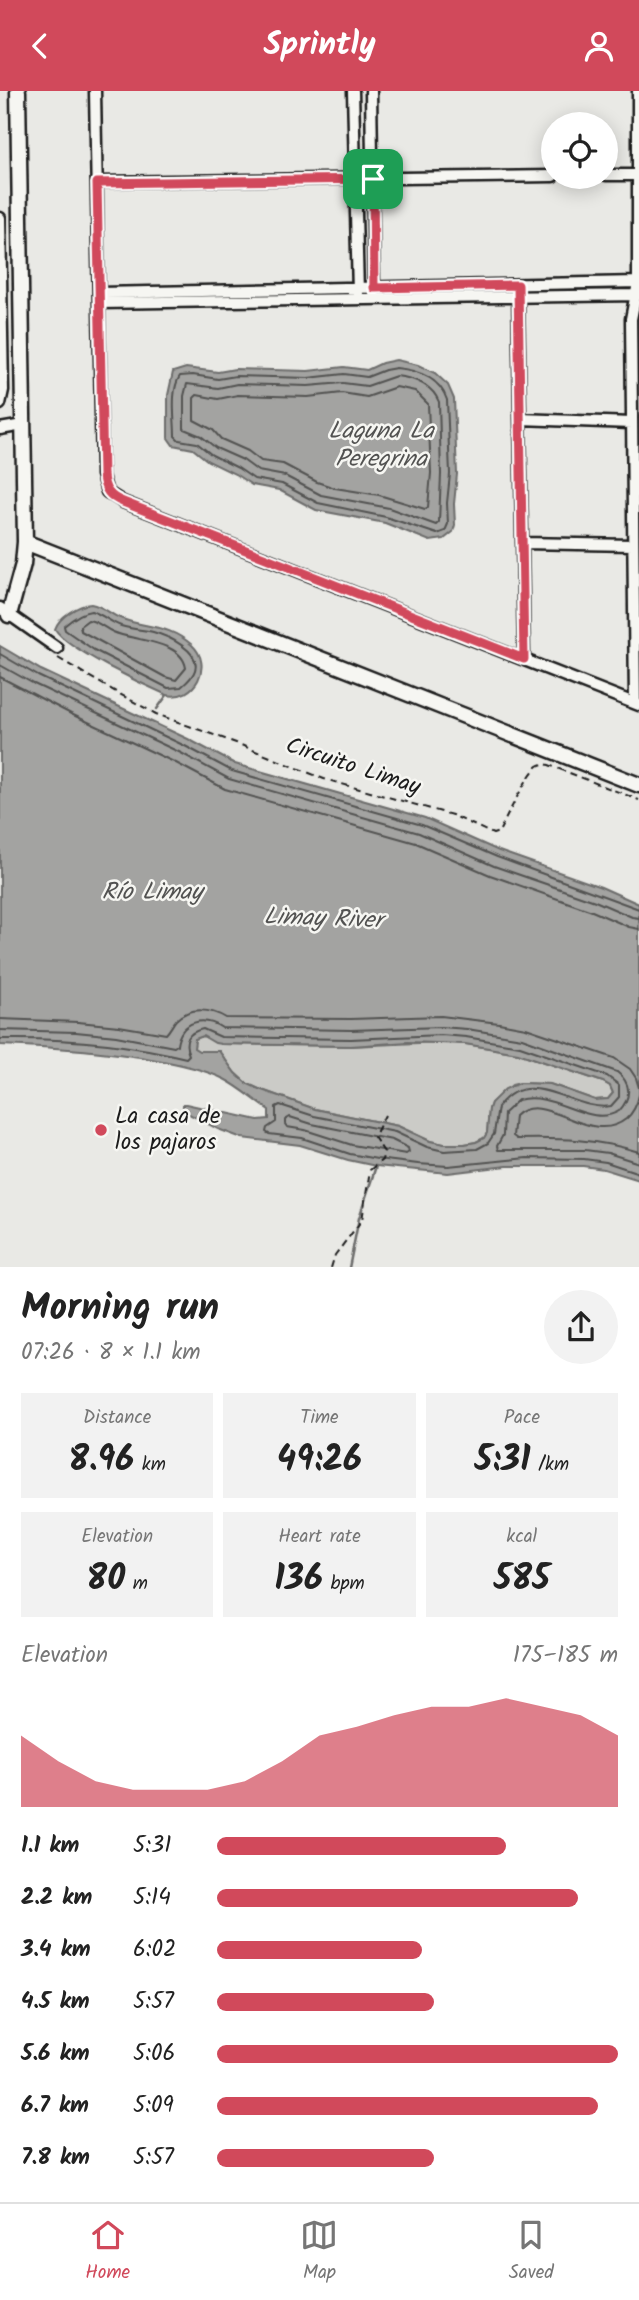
<!DOCTYPE html>
<html lang="en">
<head>
<meta charset="utf-8">
<style>
  :root { --surface:#fff; --page:#f2f2f2; --text:#222; --muted:#767676; --line:#e0e0e0; --accent:#d1495b }
  body { margin:0; font-family:Kalam,sans-serif; background:var(--page); color:var(--text); height:100vh; display:flex; flex-direction:column; font-size:26px; white-space:nowrap }
  * { box-sizing:border-box; margin:0 }
  p { font-size:23px; color:var(--muted) }
  .icon { flex:none; width:38px; height:38px; fill:none; stroke:currentColor; stroke-width:2; stroke-linecap:round; stroke-linejoin:round }
  .map { position:relative; height:1176px; overflow:hidden }
  .panel { display:flex; flex-direction:column; background:var(--surface); flex:1 }
  .panel>* { flex:none }
  .buttons { position:absolute; left:541px; top:21px; display:grid; gap:14px }
  .buttons a { display:grid; place-items:center; width:77px; height:77px; border-radius:50%; background:var(--surface); box-shadow:0 4px 18px #0003; font-size:35px }
  .pin { position:absolute; display:grid; place-items:center; width:60px; height:60px; color:#fff; margin:-30px; border-radius:14px; box-shadow:0 4px 10px #0006 }
  .round { display:grid; place-items:center; flex:none; width:74px; height:74px; border-radius:37px; background:var(--page) }
  .overview { display:flex; align-items:center; justify-content:space-between; height:119px; padding:0 21px }
  h1 { font-size:38px; font-weight:700; line-height:52px }
  .figures { display:grid; grid-template-columns:repeat(3,1fr); gap:10px; height:119px; padding:7px 21px }
  .figures div { display:grid; align-content:center; border-radius:0px; background:var(--page); text-align:center }
  .figures b { font-size:35px; font-weight:700 }
  .figures small { font-size:19px; font-weight:400 }
  .figures p { font-size:19px }
  .chart { height:196px; padding:14px 21px }
  .chart p { display:flex; justify-content:space-between }
  .chart svg { width:100%; height:126px; margin-top:7px; fill:var(--accent); opacity:.7 }
  ul { padding:0 21px; list-style:none; font-size:23px }
  li { display:grid; grid-template-columns:112px 84px 1fr; align-items:center; height:52px }
  li i { height:18px; border-radius:9px; background:var(--accent) }
  header { display:flex; justify-content:space-between; align-items:center; height:91px; padding:0 21px; background:var(--accent); color:#fff; font-size:32px; font-weight:700 }
  .tabs { display:flex; justify-content:space-around; align-items:center; height:98px; border-top:2px solid var(--line); background:var(--surface); font-size:19px; color:var(--muted) }
  .tabs a { display:grid; justify-items:center; gap:4px }
  .tabs .active { color:var(--accent) }
  .map>svg:first-child { display:block }
  .green { fill:#cbcbc7; stroke:#747472; stroke-width:2 }
  .water { fill:#a3a3a1; stroke:#6d6d6c; stroke-width:2; fill-rule:evenodd }
  .lines { fill:none; stroke-linecap:round; stroke-linejoin:round }
  .shore { stroke:#525251; stroke-width:2 }
  .stream { stroke:#6d6d6c; stroke-width:2.5 }
  .street-casing { stroke:#1c1c1c; stroke-width:15 }
  .secondary-casing { stroke:#1c1c1c; stroke-width:19 }
  .path { stroke:#1c1c1c; stroke-width:2; stroke-dasharray:7 5; stroke-linecap:butt }
  .street { stroke:#f6f6f2; stroke-width:10 }
  .secondary { stroke:#f6f6f2; stroke-width:14 }
  .route-casing { stroke:#fff; stroke-width:14 }
  .route { stroke:#d1495b; stroke-width:9 }
  .poi-dot { fill:#d1495b; stroke:#f6f6f2; stroke-width:2.5 }
  .labels { text-anchor:middle; dominant-baseline:central; stroke-width:5; stroke-linejoin:round; paint-order:stroke }
  .street-label { font-size:23px; fill:#1c1c1c; stroke:#f6f6f2 }
  .poi-label { font-size:23px; fill:#1c1c1c; stroke:#f6f6f2; text-anchor:start }
  .water-label { font-size:24px; font-style:italic; fill:#525251; stroke:#f6f6f2 }
</style>
</head>
<body>
<header><svg class="icon" aria-label="back" viewBox="0 0 24 24"><path d="M15 5l-7 7 7 7"/></svg>Sprintly<svg class="icon" aria-label="person" viewBox="0 0 24 24"><circle cx="12" cy="8" r="4"/><path d="M4 21q1-7 8-7t8 7"/></svg></header>
<div class="map">
<svg width="639" height="1177" viewBox="0 0 639 1177">
  <rect width="100%" height="100%" fill="#e9e9e5"/>
  <filter id="ink" filterUnits="userSpaceOnUse"><feTurbulence type="fractalNoise" baseFrequency=".0143" numOctaves="2"/><feDisplacementMap in="SourceGraphic" scale="14" xChannelSelector="R" yChannelSelector="G"/><feConvolveMatrix kernelMatrix="1 2 1 2 8 2 1 2 1" color-interpolation-filters="sRGB"/></filter>
  <g filter="url(#ink)">
    <!-- green -->
    <path class="green" d="M 203,945 L 221,953 L 351,955 L 441,951 L 466,953 L 518,962 L 603,991 L 610,995 L 613,1002 L 608,1008 L 595,1009 L 550,993 L 520,992 L 512,994 L 491,1012 L 489,1018 L 487,1042 L 484,1047 L 476,1051 L 464,1053 L 444,1053 L 430,1050 L 398,1035 L 315,1018 L 259,998 L 246,992 L 235,982 L 219,960 L 198,960 L 194,957 L 195,948 Z"/>
    <!-- water -->
    <path class="water" d="M 396,269 L 418,274 L 435,282 L 448,294 L 454,308 L 457,383 L 454,413 L 455,434 L 453,441 L 444,448 L 430,450 L 385,432 L 316,419 L 279,399 L 252,394 L 235,383 L 208,370 L 193,358 L 173,354 L 168,347 L 168,304 L 173,281 L 186,277 L 218,281 L 235,278 L 308,280 L 344,276 L 367,279 L 382,272 Z
      M 91,513 C 103,515 110,523 120,527 C 146,538 167,532 192,554 C 214,574 195,610 167,604 C 144,594 67,558 55,538 C 59,526 78,514 91,513 Z
      M 0,555 L 41,579 L 188,648 L 235,673 L 425,727 L 499,760 L 601,796 L 639,813 L 639,1089 L 604,1078 L 583,1075 L 507,1075 L 448,1082 L 376,1075 L 348,1069 L 300,1054 L 242,1047 L 218,1038 L 183,1020 L 183,1013 L 186,1013 L 258,1029 L 269,1028 L 269,1019 C 254,1009 240,996 224,988 C 201,977 176,972 151,968 C 101,959 51,956 0,954 ZM 203,945 L 215,952 L 221,953 L 351,955 L 408,951 L 465,953 L 518,962 L 603,991 L 610,995 L 613,1002 L 608,1008 L 595,1009 L 550,993 L 520,992 L 505,998 L 491,1012 L 489,1018 L 487,1042 L 484,1047 L 476,1051 L 465,1053 L 444,1053 L 430,1050 L 398,1035 L 315,1018 L 259,998 L 246,992 L 235,982 L 219,960 L 199,960 L 194,957 L 195,948 Z"/>
    <g class="lines">
      <!-- shore -->
      <path class="shore" d="M 396,277 C 417,279 440,287 447,309 L 450,383 L 447,412 L 448,433 L 445,440 L 437,443 L 386,426 L 318,412 L 282,393 L 254,388 L 238,377 L 212,364 L 197,352 L 179,349 L 175,345 C 175,327 170,300 180,285 L 193,284 L 218,288 L 236,285 L 308,287 L 344,283 L 367,286 L 385,279 Z
        M 396,285 C 413,287 432,293 439,311 L 441,383 L 439,431 L 436,434 L 389,417 L 321,404 L 285,385 L 258,380 L 243,369 L 216,357 L 201,345 L 184,338 L 184,305 L 187,293 L 218,297 L 237,293 L 308,295 L 343,292 L 367,295 Z
        M 396,296 L 415,300 L 428,313 L 431,382 L 428,416 L 425,418 L 379,404 L 335,397 L 317,391 L 283,373 L 261,370 L 248,360 L 221,348 L 213,339 L 194,329 L 194,307 L 197,304 L 218,308 L 238,304 L 308,306 L 342,302 L 367,306 Z
        M 91,520 C 102,523 110,531 121,535 C 131,538 143,539 153,541 C 168,545 201,560 195,579 C 193,586 186,592 181,596 L 168,597 L 94,559 L 65,539 L 64,535 C 71,529 82,521 91,520 Z
        M 88,529 C 98,530 104,537 113,541 C 133,550 182,549 186,577 L 176,589 L 165,586 L 81,540 L 80,535 Z
        M 0,563 L 38,585 L 185,655 L 232,680 L 422,734 L 497,766 L 639,818
        M 0,574 L 34,593 L 181,662 L 229,688 L 419,742 L 494,775 L 595,810 L 632,826 L 639,827
        M 0,586 L 71,623 L 176,672 L 225,698 L 416,752 L 490,784 L 592,820 L 629,836 L 639,838
        M 0,928 L 78,931 L 119,935 L 166,943 C 170,939 172,934 176,929 C 191,915 211,918 226,927 L 351,928 L 441,925 L 499,932 L 526,937 L 614,967 L 630,978 L 636,987 L 639,997
        M 0,939 L 76,941 L 116,945 L 174,956 L 177,954 C 181,929 204,925 222,937 L 351,939 L 441,936 L 467,938 L 522,947 L 617,981 C 631,992 632,1006 619,1020 C 589,1038 555,999 518,1009 L 504,1022 L 503,1044 L 497,1055 L 498,1059 L 585,1059 L 608,1062 L 639,1072
        M 0,948 C 62,947 126,952 186,967 L 189,964 C 183,950 188,941 203,938 L 221,946 L 351,948 L 441,944 L 466,946 L 520,955 L 607,985 L 619,994 L 619,1006 L 611,1015 C 574,1022 529,972 498,1016 L 494,1043 L 488,1052 L 477,1058 L 444,1060 L 427,1056 L 395,1041 L 314,1025 L 280,1014 L 276,1016 L 276,1031 L 267,1037 L 266,1041 L 269,1043 L 302,1047 L 350,1063 L 377,1068 L 418,1073 L 448,1075 L 527,1067 L 584,1068 L 606,1071 L 639,1082
        M 639,1004 C 637,1014 633,1022 626,1028 C 590,1057 544,997 515,1025 L 513,1045 L 517,1048 C 560,1047 598,1048 639,1061
        M 290,1026 L 312,1033 L 392,1049 L 408,1057 L 409,1061 L 406,1063 L 352,1054 L 305,1039 L 287,1036 L 285,1033 L 285,1029 Z"/>
      <!-- stream -->
      <path class="stream" d="M 157,618 L 167,604
        M 349,1177 L 359,1127 L 376,1075"/>
      <!-- street casing -->
      <g class="street-casing">
        <path id="street" d="M 95,0 L 102,384 L 107,401 L 123,411 L 639,614
          M 353,0 L 358,202
          M 371,0 L 374,201
          M 606,84 L 638,84
          M 97,91 L 553,85
          M 0,127 L 3,299 L 0,313
          M 518,201 L 524,568
          M 99,202 L 639,191
          M 99,212 L 639,204
          M 520,328 L 632,332
          M 0,338 L 23,334
          M 522,452 L 633,454
          M 0,517 L 57,557
          M 635,612 L 631,228 L 638,192 L 638,0"/>
      </g>
      <!-- secondary casing -->
      <g class="secondary-casing">
        <path id="secondary" d="M 25,451 L 639,694
          M 9,524 L 23,473 L 25,451 L 18,0"/>
      </g>
      <!-- path -->
      <path class="path" d="M 58,567 L 107,596 L 156,623 L 236,652 L 324,688 L 452,724 L 493,743 L 499,741 C 506,727 527,684 538,675 C 543,672 545,673 549,674 L 639,709
        M 331,1177 L 335,1164 L 362,1129 L 370,1079 L 382,1069 L 384,1061 L 374,1046 L 385,1024"/>
      <!-- street -->
      <use href="#street" class="street"/>
      <!-- secondary -->
      <use href="#secondary" class="secondary"/>
    </g>
  </g>
  <g class="lines" filter="url(#ink)">
    <!-- route casing -->
    <g class="route-casing">
      <path id="route" d="M 373,88 L 374,197 L 518,194 L 524,568 L 123,411 C 110,406 104,399 103,384 L 97,92 Z"/>
    </g>
    <!-- route -->
    <use href="#route" class="route"/>
  </g>
  <!-- markers -->
  <circle class="poi-dot" cx="101" cy="1039" r="7"/>
  <g class="labels">
    <!-- street labels -->
    <g class="street-label">
      <text transform="translate(353 676) rotate(18)">Circuito Limay</text>
    </g>
    <!-- poi labels -->
    <g class="poi-label">
      <text x="115" y="1026">La casa de<tspan x="115" dy="26">los pajaros</tspan></text>
    </g>
    <!-- water labels -->
    <g class="water-label">
      <text x="381" y="340">Laguna La<tspan x="381" dy="28">Peregrina</tspan></text>
      <text x="152" y="801">Río Limay</text>
      <text transform="translate(323 828) rotate(2)">Limay River</text>
    </g>
  </g>
</svg>
<div class="buttons">
<a><svg class="icon" aria-label="locate" viewBox="0 0 24 24"><circle cx="12" cy="12" r="6"/><path d="M12 2v4M12 18v4M2 12h4M18 12h4"/></svg></a>
</div>
<div class="pin" style="left:373px;top:88px;background:#1e9e55"><svg class="icon" aria-label="arrive" viewBox="0 0 24 24"><path d="M6 21V4h12l-3 4 3 4H6"/></svg></div>
</div>
<section class="panel">
<div class="overview"><div><h1>Morning run</h1><p>07:26 · 8 × 1.1 km</p></div><a class="round"><svg class="icon" aria-label="share" viewBox="0 0 24 24"><path d="M12 15V3M7 8l5-5 5 5M5 13v7h14v-7"/></svg></a></div>
<div class="figures">
<div><p>Distance</p><b>8.96<small> km</small></b></div>
<div><p>Time</p><b>49:26</b></div>
<div><p>Pace</p><b>5:31<small> /km</small></b></div>
</div>
<div class="figures">
<div><p>Elevation</p><b>80<small> m</small></b></div>
<div><p>Heart rate</p><b>136<small> bpm</small></b></div>
<div><p>kcal</p><b>585</b></div>
</div>
<div class="chart"><p><span>Elevation</span>175–185 m</p>
<svg viewBox="0 0 160 44" preserveAspectRatio="none"><path d="M0 44V19L10 28L20 35L30 38L40 38L50 38L60 35L70 28L80 19L90 16L100 12L110 9L120 9L130 6L140 9L150 12L160 19V44z"/></svg>
</div>
<ul>
<li><b>1.1 km</b>5:31<i style="width:72%"></i></li>
<li><b>2.2 km</b>5:14<i style="width:90%"></i></li>
<li><b>3.4 km</b>6:02<i style="width:51%"></i></li>
<li><b>4.5 km</b>5:57<i style="width:54%"></i></li>
<li><b>5.6 km</b>5:06<i style="width:100%"></i></li>
<li><b>6.7 km</b>5:09<i style="width:95%"></i></li>
<li><b>7.8 km</b>5:57<i style="width:54%"></i></li>
</ul>
</section>
<nav class="tabs">
<a class="active"><svg class="icon" aria-label="home" viewBox="0 0 24 24"><path d="M3 11l9-7 9 7M6 9v11h12V9"/></svg>Home</a>
<a><svg class="icon" aria-label="map" viewBox="0 0 24 24"><path d="M3 6l6-2 6 2 6-2v14l-6 2-6-2-6 2zM9 4v14M15 6v14"/></svg>Map</a>
<a><svg class="icon" aria-label="saved" viewBox="0 0 24 24"><path d="M7 4h10v16l-5-4-5 4z"/></svg>Saved</a>
</nav>
</body>
</html>
